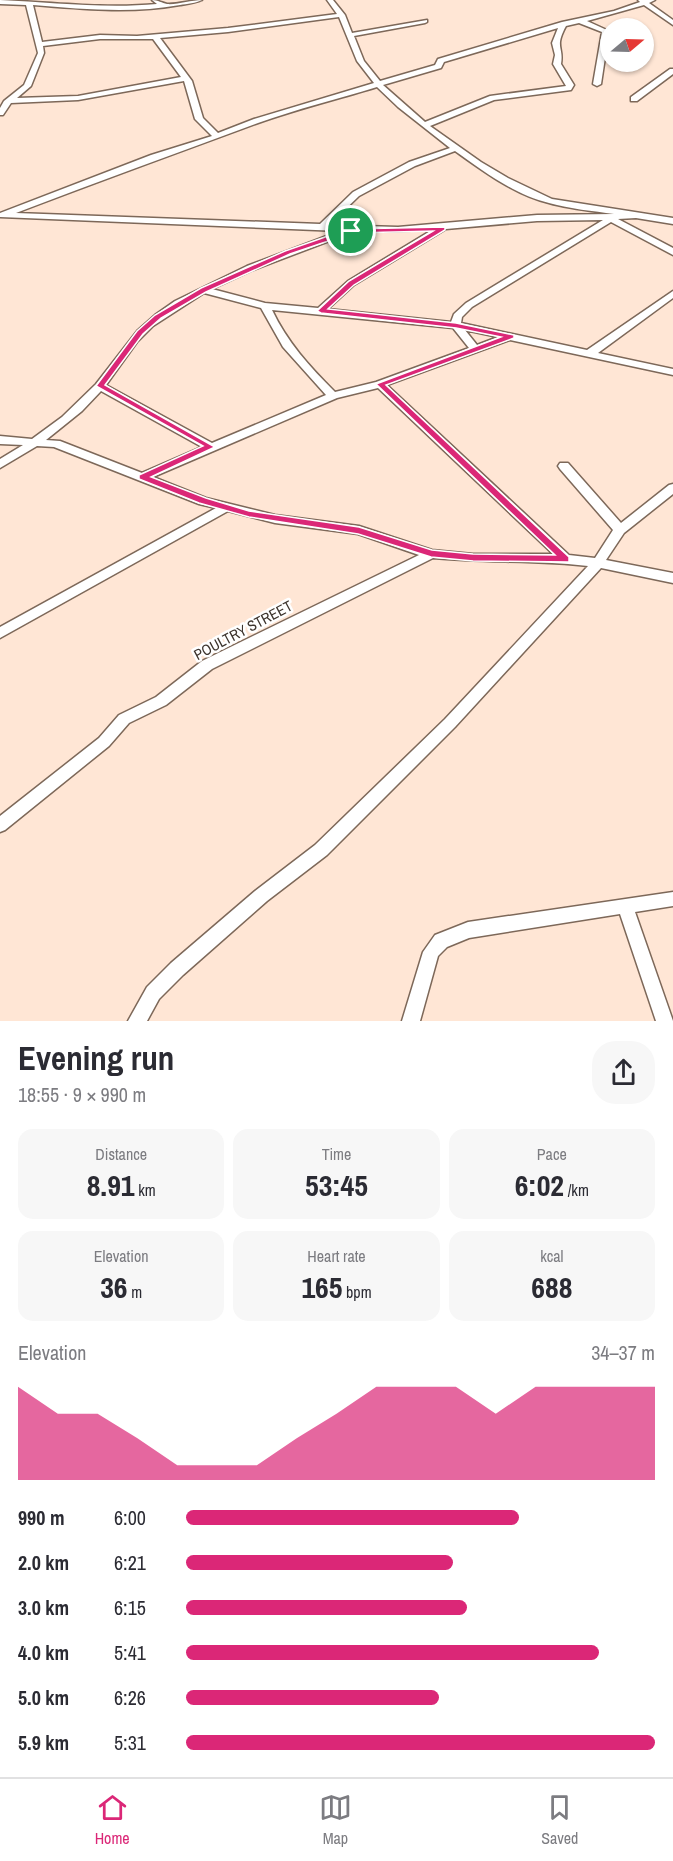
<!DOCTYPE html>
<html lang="en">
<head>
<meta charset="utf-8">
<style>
  :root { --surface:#fff; --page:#f7f7f7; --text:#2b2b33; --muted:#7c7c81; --line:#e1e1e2; --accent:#db2777 }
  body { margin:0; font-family:"Archivo Narrow",sans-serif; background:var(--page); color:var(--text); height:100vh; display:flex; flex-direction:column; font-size:22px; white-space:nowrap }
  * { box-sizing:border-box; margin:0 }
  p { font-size:20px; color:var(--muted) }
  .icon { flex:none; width:33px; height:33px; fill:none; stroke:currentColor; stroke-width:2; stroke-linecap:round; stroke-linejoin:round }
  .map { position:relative; height:1021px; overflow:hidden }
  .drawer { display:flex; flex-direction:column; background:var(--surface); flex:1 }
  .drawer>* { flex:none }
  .needle { width:39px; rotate:71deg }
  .controls { position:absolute; left:600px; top:18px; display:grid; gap:12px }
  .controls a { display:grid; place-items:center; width:54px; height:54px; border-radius:50%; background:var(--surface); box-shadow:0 2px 4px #0004; font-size:30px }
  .pin { position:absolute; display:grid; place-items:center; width:51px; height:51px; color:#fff; margin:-26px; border:3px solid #fff; border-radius:50%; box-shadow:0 2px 6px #0007 }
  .round { display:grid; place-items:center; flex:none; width:63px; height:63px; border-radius:24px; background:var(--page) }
  .headline { display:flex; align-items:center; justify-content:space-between; height:102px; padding:0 18px }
  h1 { font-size:33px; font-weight:800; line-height:45px }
  .stats { display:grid; grid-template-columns:repeat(3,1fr); gap:9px; height:102px; padding:6px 18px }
  .stats div { display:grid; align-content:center; border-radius:15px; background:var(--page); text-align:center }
  .stats b { font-size:30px; font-weight:800 }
  .stats small { font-size:16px; font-weight:400 }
  .stats p { font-size:16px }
  .chart { height:168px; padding:12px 18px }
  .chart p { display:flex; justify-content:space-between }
  .chart svg { width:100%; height:108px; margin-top:6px; fill:var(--accent); opacity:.7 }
  ul { padding:0 18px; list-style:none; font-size:20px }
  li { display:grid; grid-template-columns:96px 72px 1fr; align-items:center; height:45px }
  li i { height:15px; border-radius:8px; background:var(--accent) }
  .dock { display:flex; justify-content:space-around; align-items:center; height:84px; border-top:2px solid var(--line); background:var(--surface); font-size:16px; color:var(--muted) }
  .dock a { display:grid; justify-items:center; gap:3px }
  .dock .active { color:var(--accent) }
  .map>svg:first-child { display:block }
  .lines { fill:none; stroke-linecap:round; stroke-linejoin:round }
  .minor-casing { stroke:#7d6859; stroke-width:3 }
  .minor { fill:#fff; fill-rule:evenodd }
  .route { fill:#db2777; stroke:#fff; stroke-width:1.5; fill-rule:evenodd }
  .labels { text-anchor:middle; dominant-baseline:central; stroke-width:5; stroke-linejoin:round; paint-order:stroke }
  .street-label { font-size:15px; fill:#3d342d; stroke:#fff }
</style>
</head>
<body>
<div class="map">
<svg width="673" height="1021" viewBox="0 0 673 1021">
  <rect width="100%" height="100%" fill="#ffe6d5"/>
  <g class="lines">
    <!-- minor casing -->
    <g class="minor-casing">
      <path id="minor" d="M 0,0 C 49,2 104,9 157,4 L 152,0 C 158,0 162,3 167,4 C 177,5 191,0 202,0 C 196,3 187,4 180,5 C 131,14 82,9 33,5 L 42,42 L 100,35 L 137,36 L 228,28 L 337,14 L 327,0 L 333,0 L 345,15 L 352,33 L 427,20 L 427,22 L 425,23 L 354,36 L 364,61 L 380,81 L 435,65 L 438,59 L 562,22 L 614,11 L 640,2 L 638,0 L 655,0 L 649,3 L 673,20 L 673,25 L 644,5 L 587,21 L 609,31 L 601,84 L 597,86 L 593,84 L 602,32 L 579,23 L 566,26 C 554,48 564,46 561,64 L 574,85 L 571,90 L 494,100 L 430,126 L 481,162 L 508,178 L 552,199 L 673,218 L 673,224 L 636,218 L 618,219 L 673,248 L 673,255 L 611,222 L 472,307 L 462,317 L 461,323 L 587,350 L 673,291 L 673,298 L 598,353 L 673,369 L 673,375 L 510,340 L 387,385 L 569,555 L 595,558 L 613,530 L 560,469 L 558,466 L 560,463 L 568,463 L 621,523 L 669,485 L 673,484 L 673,494 L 624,533 L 606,560 L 673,573 L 673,583 L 601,568 L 455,727 L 327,855 L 267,901 L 183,975 L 159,999 L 147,1021 L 128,1021 L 147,987 L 171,963 L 255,891 L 315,845 L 445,719 L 588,566 C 536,560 484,563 433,558 L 212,669 L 166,705 L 129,723 L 109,746 L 5,830 L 0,832 L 0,816 L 99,738 L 119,715 L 156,697 L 202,661 L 419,555 L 358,534 L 275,523 L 228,511 L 0,638 L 0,627 L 216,508 L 199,504 L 54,447 L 37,446 L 0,468 L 0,459 L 23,445 L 0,444 L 0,436 L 32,439 L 62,417 L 96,384 L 138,330 L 155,315 L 175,301 L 247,266 L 340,231 L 0,217 L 0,213 L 151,155 L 212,136 L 195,119 L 184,81 L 78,100 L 11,103 L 3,115 L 0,115 L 0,108 L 4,101 L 24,85 L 38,53 L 26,5 L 0,4 ZM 339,17 L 357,61 L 374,83 L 254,119 L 218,133 L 203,118 L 192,81 L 160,38 L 228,32 ZM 558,28 L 552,43 L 555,55 L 553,64 L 566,86 L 490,96 L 425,122 L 383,85 L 441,68 L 444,62 ZM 100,39 L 153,39 L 181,77 L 78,96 L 17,98 L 31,86 L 44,53 L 43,46 ZM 377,87 L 398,107 L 450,148 L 409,162 L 353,192 L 320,224 L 16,213 C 97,182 177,153 258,123 C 297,109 338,99 377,87 ZM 455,151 C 483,171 515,195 549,203 C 570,209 593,211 614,214 L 537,215 L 398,227 L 329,225 L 359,196 L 415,166 ZM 603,220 L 466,303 L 454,314 L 451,322 L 328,309 L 354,285 L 446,229 L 537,221 ZM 432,230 L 348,281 L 318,308 L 265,303 L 212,289 L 253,270 L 353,232 ZM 204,293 L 261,308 L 283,347 L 326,395 L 212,443 L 106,385 L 137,342 L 153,326 ZM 272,310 L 453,328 L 469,348 L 376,382 L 335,392 C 310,367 287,342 272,310 ZM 465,330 L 498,337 L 477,345 ZM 378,388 L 553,554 L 473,554 L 432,550 L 359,526 L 275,515 L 206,498 L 153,477 L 337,398 ZM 101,391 L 202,447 L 142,473 L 60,441 L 46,440 L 82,411 Z
        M 670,69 L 673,69 L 673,74 L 637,101 L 631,101 L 631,97 Z
        M 673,892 L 673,906 L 635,912 L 673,1021 L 656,1021 L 620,914 L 469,938 L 447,947 L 438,956 L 420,1021 L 402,1021 L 423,952 L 435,935 L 468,922 Z"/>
    </g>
    <!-- minor -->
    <use href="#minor" class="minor"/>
  </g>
  <!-- route -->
  <path class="route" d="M 445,227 L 445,230 L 354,285 L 328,309 L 456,323 L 514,335 L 514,338 L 386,385 L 569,557 L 569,562 L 473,561 L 431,557 L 358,534 L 249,517 L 199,503 L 139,479 L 139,475 L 203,446 L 96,386 L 137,331 L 155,315 L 201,288 L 285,251 L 348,229 ZM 433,231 L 349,281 L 317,311 L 321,313 L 456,328 L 501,337 L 376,384 L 555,555 L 473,554 L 432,550 L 359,527 L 249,511 L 206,498 L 151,477 L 215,447 L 105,385 L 143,334 L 161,318 L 206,292 L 290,254 L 352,233 Z"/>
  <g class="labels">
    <!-- street labels -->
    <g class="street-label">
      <text transform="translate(243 630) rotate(-28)">POULTRY STREET</text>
    </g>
  </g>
</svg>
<div class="controls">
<a><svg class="needle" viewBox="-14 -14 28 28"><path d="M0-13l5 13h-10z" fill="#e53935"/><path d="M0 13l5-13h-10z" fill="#7c7c81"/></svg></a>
</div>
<div class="pin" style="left:351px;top:231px;background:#1e9e55"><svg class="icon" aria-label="arrive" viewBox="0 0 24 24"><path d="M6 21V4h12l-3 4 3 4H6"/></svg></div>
</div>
<section class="drawer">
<div class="headline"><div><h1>Evening run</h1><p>18:55 · 9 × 990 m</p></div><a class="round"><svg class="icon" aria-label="share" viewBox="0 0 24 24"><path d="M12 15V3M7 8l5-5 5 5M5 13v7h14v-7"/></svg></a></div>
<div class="stats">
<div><p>Distance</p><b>8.91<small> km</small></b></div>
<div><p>Time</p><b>53:45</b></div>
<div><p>Pace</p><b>6:02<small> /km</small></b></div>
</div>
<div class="stats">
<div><p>Elevation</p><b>36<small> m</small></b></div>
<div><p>Heart rate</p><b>165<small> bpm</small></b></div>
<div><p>kcal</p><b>688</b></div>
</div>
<div class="chart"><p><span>Elevation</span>34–37 m</p>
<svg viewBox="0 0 160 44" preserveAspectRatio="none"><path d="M0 44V6L10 17L20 17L30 27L40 38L50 38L60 38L70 27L80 17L90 6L100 6L110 6L120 17L130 6L140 6L150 6L160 6V44z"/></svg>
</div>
<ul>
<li><b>990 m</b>6:00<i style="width:71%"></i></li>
<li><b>2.0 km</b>6:21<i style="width:57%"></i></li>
<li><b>3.0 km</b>6:15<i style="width:60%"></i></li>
<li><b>4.0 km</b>5:41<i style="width:88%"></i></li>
<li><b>5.0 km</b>6:26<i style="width:54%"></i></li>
<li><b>5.9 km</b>5:31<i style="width:100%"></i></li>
</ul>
</section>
<nav class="dock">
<a class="active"><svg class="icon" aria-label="home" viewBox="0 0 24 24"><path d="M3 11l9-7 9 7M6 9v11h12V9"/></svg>Home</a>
<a><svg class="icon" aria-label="map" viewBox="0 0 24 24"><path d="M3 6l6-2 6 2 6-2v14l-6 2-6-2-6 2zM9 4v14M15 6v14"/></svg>Map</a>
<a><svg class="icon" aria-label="saved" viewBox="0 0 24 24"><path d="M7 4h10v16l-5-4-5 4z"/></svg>Saved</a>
</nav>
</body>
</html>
